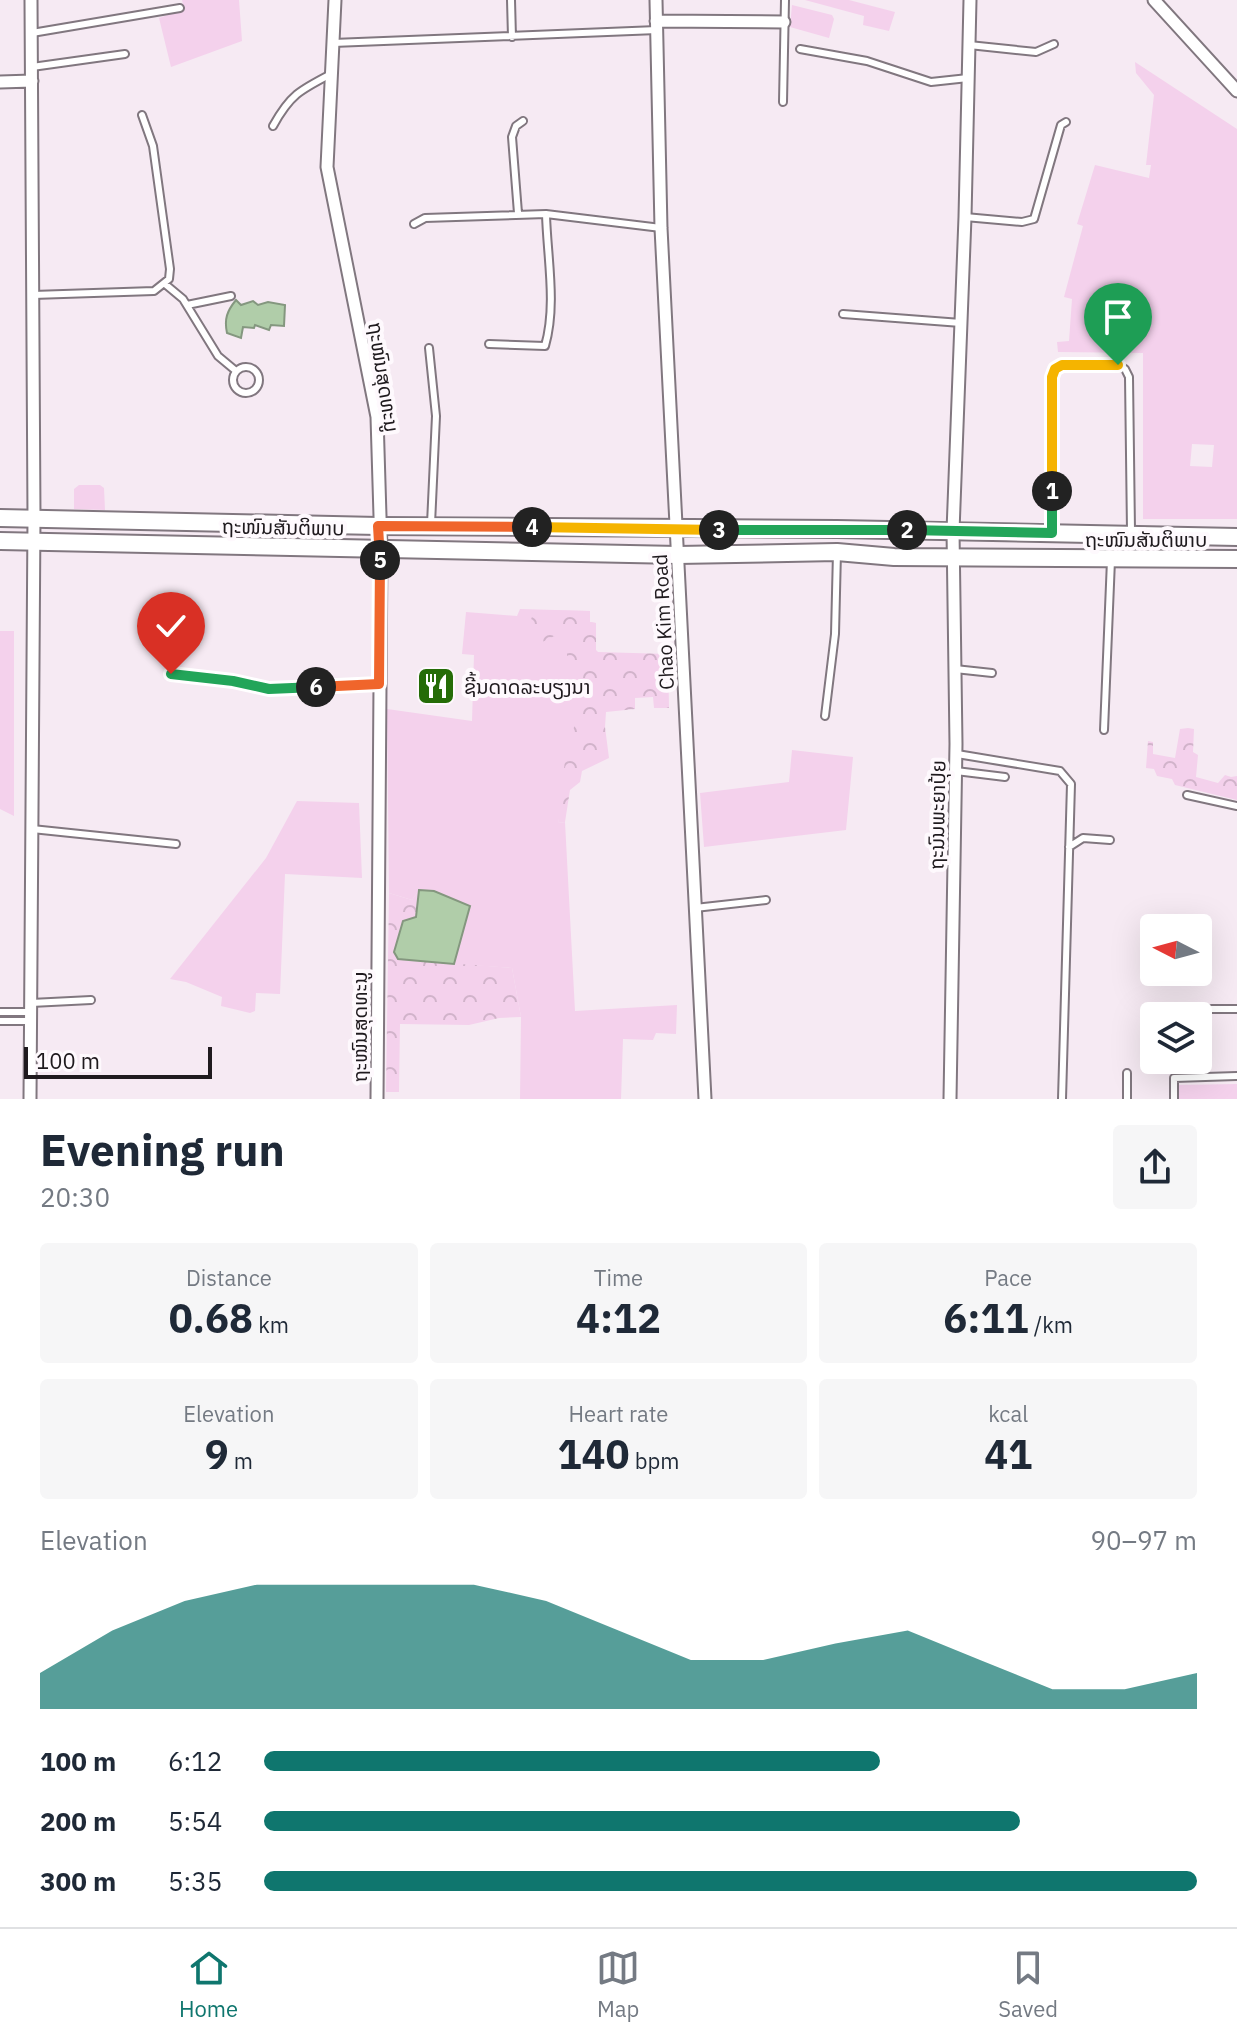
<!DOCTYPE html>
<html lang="en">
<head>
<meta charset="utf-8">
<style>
  :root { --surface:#fff; --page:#f6f6f7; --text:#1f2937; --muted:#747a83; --line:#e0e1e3; --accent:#0f766e }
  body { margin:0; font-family:"IBM Plex Sans","Noto Sans Lao",sans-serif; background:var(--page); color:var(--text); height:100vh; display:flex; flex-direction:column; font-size:30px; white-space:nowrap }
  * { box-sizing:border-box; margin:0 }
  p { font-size:26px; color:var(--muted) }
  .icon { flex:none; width:44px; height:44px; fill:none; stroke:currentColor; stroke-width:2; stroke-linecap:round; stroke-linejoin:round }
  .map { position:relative; height:1099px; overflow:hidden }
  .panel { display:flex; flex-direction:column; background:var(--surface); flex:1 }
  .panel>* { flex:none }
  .needle { width:52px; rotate:276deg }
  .buttons { position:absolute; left:1140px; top:914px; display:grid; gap:16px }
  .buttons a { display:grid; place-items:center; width:72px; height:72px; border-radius:8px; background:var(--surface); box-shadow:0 8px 32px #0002; font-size:40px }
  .scale { position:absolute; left:24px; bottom:20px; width:188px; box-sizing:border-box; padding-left:8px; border:4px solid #1f1a1e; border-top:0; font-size:22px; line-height:28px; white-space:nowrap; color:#1f1a1e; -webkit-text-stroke:6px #fef9fd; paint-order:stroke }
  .pin { position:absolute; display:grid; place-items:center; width:68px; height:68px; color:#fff; margin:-82px -34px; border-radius:50% 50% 50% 0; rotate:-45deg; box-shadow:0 0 8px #0007 }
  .pin .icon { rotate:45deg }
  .km { position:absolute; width:40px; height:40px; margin:-20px; border-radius:50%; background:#222; color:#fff; font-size:22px; line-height:40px; text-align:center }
  .round { display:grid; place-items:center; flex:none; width:84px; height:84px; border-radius:8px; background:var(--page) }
  .head { display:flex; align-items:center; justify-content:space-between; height:136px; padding:0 40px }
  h1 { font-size:44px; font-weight:700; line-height:60px }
  .stats { display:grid; grid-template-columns:repeat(3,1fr); gap:12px; height:136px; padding:8px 40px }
  .stats div { display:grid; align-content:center; border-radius:8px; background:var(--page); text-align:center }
  .stats b { font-size:40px; font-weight:700 }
  .stats small { font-size:22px; font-weight:400 }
  .stats p { font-size:22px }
  .chart { height:224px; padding:16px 40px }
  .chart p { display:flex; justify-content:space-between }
  .chart svg { width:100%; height:144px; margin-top:8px; fill:var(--accent); opacity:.7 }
  ul { padding:0 40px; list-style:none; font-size:26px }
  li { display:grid; grid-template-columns:128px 96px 1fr; align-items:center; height:60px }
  li i { height:20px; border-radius:10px; background:var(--accent) }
  .tabs { display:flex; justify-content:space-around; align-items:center; height:112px; border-top:2px solid var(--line); background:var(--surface); font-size:22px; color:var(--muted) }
  .tabs a { display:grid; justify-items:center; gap:4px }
  .tabs .on { color:var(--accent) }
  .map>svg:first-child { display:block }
  .green { fill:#f4d1ec; fill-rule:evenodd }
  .forest { fill:url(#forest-crowns) }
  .water { fill:#b0cda9; stroke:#84977f; stroke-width:2 }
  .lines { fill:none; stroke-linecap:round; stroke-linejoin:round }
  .lane-casing { stroke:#81777f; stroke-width:10 }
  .street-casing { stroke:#81777f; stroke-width:15 }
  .secondary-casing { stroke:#81777f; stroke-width:20 }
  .lane { stroke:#fff; stroke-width:6 }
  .street { stroke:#fff; stroke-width:11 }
  .secondary { stroke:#fff; stroke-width:16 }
  .split-1-casing { stroke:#fff; stroke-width:16 }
  .split-2-casing { stroke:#fff; stroke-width:16 }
  .split-3-casing { stroke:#fff; stroke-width:16 }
  .split-4-casing { stroke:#fff; stroke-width:16 }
  .split-5-casing { stroke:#fff; stroke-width:16 }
  .split-6-casing { stroke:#fff; stroke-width:16 }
  .split-7-casing { stroke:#fff; stroke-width:16 }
  .split-1 { stroke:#f5b400; stroke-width:10 }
  .split-2 { stroke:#22a559; stroke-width:10 }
  .split-3 { stroke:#22a559; stroke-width:10 }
  .split-4 { stroke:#f5b400; stroke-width:10 }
  .split-5 { stroke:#f0652b; stroke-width:10 }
  .split-6 { stroke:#f0652b; stroke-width:10 }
  .split-7 { stroke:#22a559; stroke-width:10 }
  .labels { text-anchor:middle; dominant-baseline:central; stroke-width:8; stroke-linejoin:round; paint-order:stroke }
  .street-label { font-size:20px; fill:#1f1a1e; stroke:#fef9fd }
  .poi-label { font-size:20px; fill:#1f1a1e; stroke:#fef9fd; text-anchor:start }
</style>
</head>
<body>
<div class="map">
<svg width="1237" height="1099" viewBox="0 0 1237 1099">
  <defs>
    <pattern id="forest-crowns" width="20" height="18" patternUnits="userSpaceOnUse" patternTransform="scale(2)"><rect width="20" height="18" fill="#f4d1ec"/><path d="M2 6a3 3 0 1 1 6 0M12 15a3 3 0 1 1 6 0" fill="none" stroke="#d1b3ca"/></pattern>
  </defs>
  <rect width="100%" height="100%" fill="#f6eaf3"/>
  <!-- green -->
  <path class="green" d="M 182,0 L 239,0 L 242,41 L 171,67 L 159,18 L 184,9 Z
    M 805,0 L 849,0 L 895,12 L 889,31 L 863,25 L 864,16 Z
    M 792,5 L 832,15 L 834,19 L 829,38 L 790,27 Z
    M 1135,62 L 1237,129 L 1237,519 L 1143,519 L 1143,353 L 1058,352 L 1057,342 L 1069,341 L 1072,299 L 1064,297 L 1083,226 L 1077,224 L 1095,165 L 1149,178 L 1151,165 L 1146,165 L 1154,95 L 1136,73 ZM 1192,444 L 1214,445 L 1212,467 L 1190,466 Z
    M 79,485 L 100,485 L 104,488 L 105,510 L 74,509 L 74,489 Z
    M 520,609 L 590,611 L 590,622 L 596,623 L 596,651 L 558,823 L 565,822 L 575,1011 L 677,1005 L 676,1034 L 656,1033 L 653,1040 L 623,1039 L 621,1099 L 520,1099 L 521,1017 L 512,968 L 454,964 L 469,907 L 419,890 L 412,900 L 389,893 L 387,709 L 472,721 L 474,655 L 462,654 L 466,612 L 517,616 Z
    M 0,631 L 14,631 L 14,816 L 0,809 Z
    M 792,750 L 853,757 L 846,830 L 704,847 L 700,793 L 789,782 Z
    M 297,801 L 359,803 L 362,878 L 285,874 L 280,994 L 256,993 L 255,1011 L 250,1013 L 221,1006 L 222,997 L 186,982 L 170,979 L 266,858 Z
    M 1237,1084 L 1237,1099 L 1177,1099 L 1176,1085 Z"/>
  <!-- forest -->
  <path class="forest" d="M 534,610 L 590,611 L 590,622 L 596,623 L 596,650 L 598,652 L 668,654 L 669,708 L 654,708 L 653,697 L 635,698 L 635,709 L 606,712 L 605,727 L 609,758 L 582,771 L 580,782 L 570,790 L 565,822 L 558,823 L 567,742 L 572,741 L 581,677 L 567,658 L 567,642 L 554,636 C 543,643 536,645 525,639 Z
    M 1188,728 L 1194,729 L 1193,752 L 1198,755 L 1196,777 L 1218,783 L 1225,775 L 1231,777 L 1237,776 L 1237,800 L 1175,785 L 1172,779 L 1157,776 L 1154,769 L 1146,768 L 1148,741 L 1153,742 L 1153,754 L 1175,758 L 1180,729 Z
    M 419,890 L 416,917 L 398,959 L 512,968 L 521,1017 L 499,1018 L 469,1025 L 400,1024 L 399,1092 L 386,1092 L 389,893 L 412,900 Z"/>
  <!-- water -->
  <path class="water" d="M 236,300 L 241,305 L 253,301 L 258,305 L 268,302 L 285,305 L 284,326 L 271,325 L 269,330 L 255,325 L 254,328 L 243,327 L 241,338 L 227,333 C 224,319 227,311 236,300 Z
    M 419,890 L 434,891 L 470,906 L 454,964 L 398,959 L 394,952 L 403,921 L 416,917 Z"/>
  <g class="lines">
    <!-- lane casing -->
    <g class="lane-casing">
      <path id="lane" d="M 511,0 L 512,37
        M 32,33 L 180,8
        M 333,43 L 657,30
        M 969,45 L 1036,52 L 1054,44
        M 800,49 L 867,61 L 931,82 L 968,78
        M 32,67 L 125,54
        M 783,102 L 785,0
        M 273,126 C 290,95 300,90 331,74
        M 518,213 L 512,137 L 516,126 L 523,121
        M 965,217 L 1022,222 L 1034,219 L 1061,125 L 1066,122
        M 414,224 L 425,218 L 546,214 L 661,228
        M 165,284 L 183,299 L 218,356 L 236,371
        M 33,295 L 154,291 L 169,279 L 170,269 L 153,146 L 142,115
        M 187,305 L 231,296
        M 843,314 L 961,323
        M 489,344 L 545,346 C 557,305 547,256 546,214
        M 429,348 L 436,416 L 431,524
        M233 380a13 13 0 1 1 26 0a13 13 0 1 1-26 0Z
        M 1052,533 L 1052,377 L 1055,369 L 1062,365 L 1118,365 L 1125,369 L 1129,377 L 1131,531
        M 955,669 L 992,673
        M 171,674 L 233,681 L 269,689 L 379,684
        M 825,716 L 835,634 L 837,552
        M 1104,730 L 1111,560
        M 957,754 L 1060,771 L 1071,784 L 1062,1099
        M 956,771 L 1005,777
        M 1187,795 L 1237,806
        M 32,829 L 176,844
        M 1069,847 L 1083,838 L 1110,840
        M 695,908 L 766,900
        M 31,1003 L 91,1000
        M 1198,1009 L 1237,1009
        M 0,1012 L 31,1012
        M 0,1021 L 31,1021
        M 1127,1073 L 1127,1099
        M 1174,1099 L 1174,1078 L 1237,1076"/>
    </g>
    <!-- street casing -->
    <g class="street-casing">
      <path id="street" d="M 335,0 L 327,167 L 377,417 L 381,549 L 377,1099
        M 656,0 L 661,228 L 705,1099
        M 1154,0 L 1237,91
        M 656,21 L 784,22
        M 0,82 L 32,81
        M 30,1099 L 34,518 L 31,0
        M 950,1099 L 956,744 L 953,531 L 965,217 L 970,0"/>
    </g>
    <!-- secondary casing -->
    <g class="secondary-casing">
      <path id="secondary" d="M 0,518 L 378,526 L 837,529 L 1237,537
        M 0,541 L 678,555 L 837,552 L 894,557 L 1237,559"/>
    </g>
    <!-- lane -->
    <use href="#lane" class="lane"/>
    <!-- street -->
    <use href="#street" class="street"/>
    <!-- secondary -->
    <use href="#secondary" class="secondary"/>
  </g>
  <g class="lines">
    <!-- split-1 casing -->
    <g class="split-1-casing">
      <path id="split-1" d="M 1052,491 L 1052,377 L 1055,369 L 1062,365 L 1118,365"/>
    </g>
    <!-- split-2 casing -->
    <g class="split-2-casing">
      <path id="split-2" d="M 907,530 L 1052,533 L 1052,491"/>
    </g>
    <!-- split-3 casing -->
    <g class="split-3-casing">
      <path id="split-3" d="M 719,530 L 907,530"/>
    </g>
    <!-- split-4 casing -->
    <g class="split-4-casing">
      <path id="split-4" d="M 532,527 L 719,530"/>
    </g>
    <!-- split-5 casing -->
    <g class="split-5-casing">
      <path id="split-5" d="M 380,560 L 378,526 L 532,527"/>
    </g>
    <!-- split-6 casing -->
    <g class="split-6-casing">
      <path id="split-6" d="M 316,687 L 379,684 L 380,560"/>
    </g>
    <!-- split-7 casing -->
    <g class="split-7-casing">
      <path id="split-7" d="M 171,674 L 233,681 L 269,689 L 316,687"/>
    </g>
    <!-- split-1 -->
    <use href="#split-1" class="split-1"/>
    <!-- split-2 -->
    <use href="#split-2" class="split-2"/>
    <!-- split-3 -->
    <use href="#split-3" class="split-3"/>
    <!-- split-4 -->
    <use href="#split-4" class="split-4"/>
    <!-- split-5 -->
    <use href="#split-5" class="split-5"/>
    <!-- split-6 -->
    <use href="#split-6" class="split-6"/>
    <!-- split-7 -->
    <use href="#split-7" class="split-7"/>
  </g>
  <!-- icons -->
  <defs>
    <g id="restaurant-square" transform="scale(2)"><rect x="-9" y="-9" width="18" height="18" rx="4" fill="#256c07" stroke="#fef9fd"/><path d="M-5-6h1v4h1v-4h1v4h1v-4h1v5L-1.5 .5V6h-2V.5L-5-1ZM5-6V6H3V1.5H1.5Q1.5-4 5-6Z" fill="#fff"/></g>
  </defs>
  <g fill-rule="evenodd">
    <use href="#restaurant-square" x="436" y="686"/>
  </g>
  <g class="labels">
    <!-- street labels -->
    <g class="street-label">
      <text transform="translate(384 377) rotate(81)">ຖະໜົນສຸດທະນູ</text>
      <text transform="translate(283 527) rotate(1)">ຖະໜົນສັນຕິພາບ</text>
      <text x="1146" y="539">ຖະໜົນສັນຕິພາບ</text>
      <text transform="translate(663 622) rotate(-93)">Chao Kim Road</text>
      <text transform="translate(937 815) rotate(-89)">ຖະນົນພະຍາປຸ້ຍ</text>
      <text transform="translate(359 1027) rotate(-90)">ຖະໜົນສຸດທະນູ</text>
    </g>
    <!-- poi labels -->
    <g class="poi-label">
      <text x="464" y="686">ຊີ້ນດາດລະບຽງນາ</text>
    </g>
  </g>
</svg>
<div class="buttons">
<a><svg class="needle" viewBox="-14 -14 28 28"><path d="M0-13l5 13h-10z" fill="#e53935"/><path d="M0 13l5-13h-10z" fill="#747a83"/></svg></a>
<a><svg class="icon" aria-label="layers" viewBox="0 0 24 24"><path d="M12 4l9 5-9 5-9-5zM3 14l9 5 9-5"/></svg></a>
</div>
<div class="scale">100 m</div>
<div class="pin" style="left:1118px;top:365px;background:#1e9e55"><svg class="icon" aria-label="arrive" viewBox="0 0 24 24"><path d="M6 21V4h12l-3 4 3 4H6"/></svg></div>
<div class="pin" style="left:171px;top:674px;background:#d93025"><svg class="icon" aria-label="check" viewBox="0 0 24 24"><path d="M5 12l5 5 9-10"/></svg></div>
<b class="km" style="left:1052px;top:491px">1</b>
<b class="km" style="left:907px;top:530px">2</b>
<b class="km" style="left:719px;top:530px">3</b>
<b class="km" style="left:532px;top:527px">4</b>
<b class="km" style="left:380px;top:560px">5</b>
<b class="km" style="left:316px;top:687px">6</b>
</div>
<section class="panel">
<div class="head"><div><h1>Evening run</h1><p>20:30</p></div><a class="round"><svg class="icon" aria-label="share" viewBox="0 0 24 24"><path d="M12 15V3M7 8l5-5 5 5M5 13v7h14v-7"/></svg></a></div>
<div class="stats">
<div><p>Distance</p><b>0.68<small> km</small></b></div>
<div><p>Time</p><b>4:12</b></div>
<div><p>Pace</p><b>6:11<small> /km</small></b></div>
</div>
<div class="stats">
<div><p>Elevation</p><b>9<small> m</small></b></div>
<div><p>Heart rate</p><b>140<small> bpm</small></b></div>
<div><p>kcal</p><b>41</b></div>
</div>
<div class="chart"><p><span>Elevation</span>90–97 m</p>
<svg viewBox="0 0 160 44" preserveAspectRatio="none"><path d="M0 44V33L10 20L20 11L30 6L40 6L50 6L60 6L70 11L80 20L90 29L100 29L110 24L120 20L130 29L140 38L150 38L160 33V44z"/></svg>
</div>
<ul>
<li><b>100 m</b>6:12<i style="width:66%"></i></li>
<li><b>200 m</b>5:54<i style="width:81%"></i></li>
<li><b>300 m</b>5:35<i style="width:100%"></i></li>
</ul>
</section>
<nav class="tabs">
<a class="on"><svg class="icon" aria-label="home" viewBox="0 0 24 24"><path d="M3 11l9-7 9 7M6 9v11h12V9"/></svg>Home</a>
<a><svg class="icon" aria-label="map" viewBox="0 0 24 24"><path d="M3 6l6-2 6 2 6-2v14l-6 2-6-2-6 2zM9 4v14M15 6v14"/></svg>Map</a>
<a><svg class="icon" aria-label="saved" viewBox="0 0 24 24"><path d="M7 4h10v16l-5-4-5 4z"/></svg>Saved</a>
</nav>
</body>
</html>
